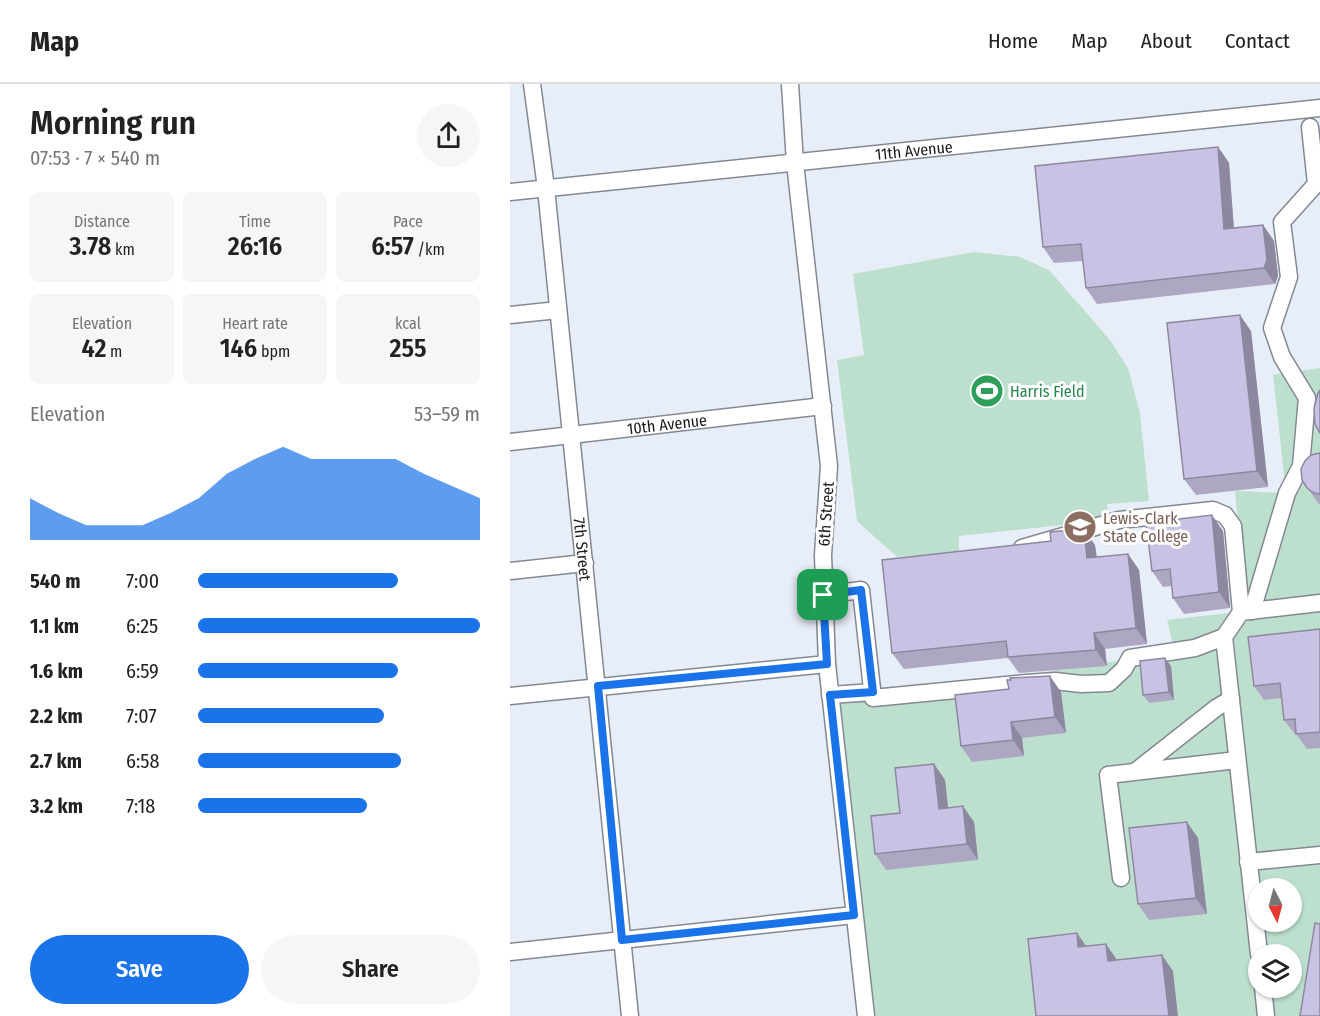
<!DOCTYPE html>
<html lang="en">
<head>
<meta charset="utf-8">
<style>
  :root { --surface:#fff; --page:#f6f6f6; --text:#222; --muted:#767676; --line:#e0e0e0; --accent:#1a73e8 }
  body { margin:0; font-family:"Fira Sans Condensed",sans-serif; background:var(--page); color:var(--text); height:100vh; display:flex; flex-direction:column; font-size:22px; white-space:nowrap }
  * { box-sizing:border-box; margin:0 }
  p { font-size:20px; color:var(--muted) }
  .icon { flex:none; width:33px; height:33px; fill:none; stroke:currentColor; stroke-width:2; stroke-linecap:round; stroke-linejoin:round }
  .map { position:relative; flex:1; overflow:hidden }
  .panel { display:flex; flex-direction:column; background:var(--surface); width:510px }
  .panel>* { flex:none }
  .needle { width:39px; rotate:174deg }
  .fabs { position:absolute; left:738px; top:794px; display:grid; gap:12px }
  .fabs a { display:grid; place-items:center; width:54px; height:54px; border-radius:50%; background:var(--surface); box-shadow:0 2px 4px #0004; font-size:30px }
  .pin { position:absolute; display:grid; place-items:center; width:51px; height:51px; color:#fff; margin:-26px; border-radius:12px; box-shadow:0 3px 9px #0006 }
  .round { display:grid; place-items:center; flex:none; width:63px; height:63px; border-radius:32px; background:var(--page) }
  .summary { display:flex; align-items:center; justify-content:space-between; height:102px; padding:0 30px }
  h1 { font-size:33px; font-weight:600; line-height:45px }
  .figures { display:grid; grid-template-columns:repeat(3,1fr); gap:9px; height:102px; padding:6px 30px }
  .figures div { display:grid; align-content:center; border-radius:9px; background:var(--page); text-align:center }
  .figures b { font-size:26px; font-weight:600 }
  .figures small { font-size:16px; font-weight:400 }
  .figures p { font-size:16px }
  .chart { height:168px; padding:12px 30px }
  .chart p { display:flex; justify-content:space-between }
  .chart svg { width:100%; height:108px; margin-top:6px; fill:var(--accent); opacity:.7 }
  .button { display:flex; gap:12px; margin-top:auto; padding:12px 30px }
  .button a { flex:1; height:69px; border-radius:36px; background:var(--accent); color:#fff; font-size:24px; font-weight:600; line-height:69px; text-align:center }
  .button a+a { background:var(--page); color:var(--text) }
  ul { padding:0 30px; list-style:none; font-size:20px }
  li { display:grid; grid-template-columns:96px 72px 1fr; align-items:center; height:45px }
  li i { height:15px; border-radius:8px; background:var(--accent) }
  header { display:flex; align-items:center; gap:36px; box-sizing:border-box; height:84px; padding:0 30px; background:var(--surface); border-bottom:2px solid var(--line) }
  header strong { font-size:28px }
  nav { display:flex; gap:33px; margin-inline-start:auto; font-size:21px }
  main { display:flex; flex:1; min-height:0 }
  .map>svg:first-child { display:block }
  .green { fill:#bde0ce; fill-rule:evenodd }
  .lines { fill:none; stroke-linecap:round; stroke-linejoin:round }
  .minor-casing { stroke:#838891; stroke-width:19 }
  .minor { stroke:#fff; stroke-width:16 }
  .wall { fill:#aea7c4 }
  .shaded-wall { fill:#8d88a0 }
  .building { fill:#cac2e4; stroke:#8d88a0; stroke-width:1.5 }
  .route-casing { stroke:#fff; stroke-width:12 }
  .route { stroke:#1a73e8; stroke-width:8 }
  .labels { text-anchor:middle; dominant-baseline:central; stroke-width:6; stroke-linejoin:round; paint-order:stroke }
  .street-label { font-size:16px; fill:#16181b; stroke:#fff }
  .leisure-label { font-size:16px; fill:#27864d; stroke:#fff; text-anchor:start }
  .education-label { font-size:16px; fill:#785e54; stroke:#fff; text-anchor:start }
</style>
</head>
<body>
<header>
<strong>Map</strong>
<nav><a>Home</a><a>Map</a><a>About</a><a>Contact</a></nav>
</header>
<main>
<section class="panel">
<div class="summary"><div><h1>Morning run</h1><p>07:53 · 7 × 540 m</p></div><a class="round"><svg class="icon" aria-label="share" viewBox="0 0 24 24"><path d="M12 15V3M7 8l5-5 5 5M5 13v7h14v-7"/></svg></a></div>
<div class="figures">
<div><p>Distance</p><b>3.78<small> km</small></b></div>
<div><p>Time</p><b>26:16</b></div>
<div><p>Pace</p><b>6:57<small> /km</small></b></div>
</div>
<div class="figures">
<div><p>Elevation</p><b>42<small> m</small></b></div>
<div><p>Heart rate</p><b>146<small> bpm</small></b></div>
<div><p>kcal</p><b>255</b></div>
</div>
<div class="chart"><p><span>Elevation</span>53–59 m</p>
<svg viewBox="0 0 160 44" preserveAspectRatio="none"><path d="M0 44V27L10 33L20 38L30 38L40 38L50 33L60 27L70 17L80 11L90 6L100 11L110 11L120 11L130 11L140 17L150 22L160 27V44z"/></svg>
</div>
<ul>
<li><b>540 m</b>7:00<i style="width:71%"></i></li>
<li><b>1.1 km</b>6:25<i style="width:100%"></i></li>
<li><b>1.6 km</b>6:59<i style="width:71%"></i></li>
<li><b>2.2 km</b>7:07<i style="width:66%"></i></li>
<li><b>2.7 km</b>6:58<i style="width:72%"></i></li>
<li><b>3.2 km</b>7:18<i style="width:60%"></i></li>
</ul>
<div class="button"><a>Save</a><a>Share</a></div>
</section>
<div class="map">
<svg width="810" height="932" viewBox="0 0 810 932">
  <rect width="100%" height="100%" fill="#e8eef8"/>
  <!-- green -->
  <path class="green" d="M 464,168 L 510,173 L 539,186 L 600,256 L 618,284 L 630,329 L 639,417 L 597,420 L 599,436 L 449,452 L 449,467 L 387,473 L 347,437 L 327,276 L 354,271 L 343,190 Z
    M 810,284 L 810,932 L 356,932 L 322,621 L 665,568 L 657,536 L 736,527 L 725,407 L 776,409 L 763,291 ZM 748,804 L 782,804 L 782,837 L 748,837 ZM 748,870 L 782,870 L 782,903 L 748,903 Z"/>
  <g class="lines">
    <!-- minor casing -->
    <g class="minor-casing">
      <g id="minor">
        <path id="s1" d="M 22,0 L 36,104 L 120,932"/>
        <path d="M 280,0 L 285,79 L 319,382 L 313,471 L 317,580 L 356,932"/>
        <path id="s2" d="M 0,108 L 810,24"/>
        <path d="M 0,231 L 48,226"/>
        <path id="s3" d="M 0,358 L 313,322"/>
        <path d="M 512,464 L 609,436 L 703,426 L 715,431 L 723,442 L 731,528"/>
        <path d="M 0,487 L 75,479"/>
        <path d="M 313,511 L 351,506 L 363,614 L 517,599 L 545,597 L 571,600 L 599,599 L 614,585 L 620,574 L 685,564 L 714,553 L 731,528 L 810,519"/>
        <path d="M 742,527 L 777,409 L 791,382 L 797,314 L 772,273 L 762,244 L 779,193 L 772,138 L 806,100 L 800,43"/>
        <path d="M 714,553 L 749,870"/>
        <path d="M 320,611 L 363,608"/>
        <path d="M 0,612 L 317,580"/>
        <path d="M 626,687 L 706,624 L 721,615"/>
        <path d="M 738,778 L 810,771"/>
        <path d="M 611,794 L 598,691 L 727,676"/>
        <path d="M 0,868 L 344,831"/>
        <path d="M 753,903 L 756,932"/>
      </g>
    </g>
    <!-- minor -->
    <use href="#minor" class="minor"/>
  </g>
  <!-- wall -->
  <path class="wall" d="M 708,63 L 719,79 L 724,144 L 753,141 L 764,157 L 768,192 L 765,200 L 587,220 L 576,204 L 573,177 L 544,179 L 533,163 Z
    M 741,247 L 758,403 L 686,411 L 674,395 Z
    M 810,369 L 810,421 L 808,419 L 792,396 Z
    M 713,447 L 720,524 L 674,530 L 663,514 L 662,502 L 653,503 L 642,487 Z
    M 585,461 L 587,473 L 618,470 L 629,486 L 637,560 L 595,565 L 597,582 L 509,589 L 498,574 L 394,585 L 382,569 Z
    M 810,545 L 810,664 L 797,665 L 786,650 L 785,650 L 774,636 L 772,614 L 754,616 L 744,602 Z
    M 661,582 L 664,616 L 639,619 L 633,611 Z
    M 499,605 L 551,608 L 556,649 L 512,654 L 514,672 L 462,678 L 451,662 Z
    M 424,680 L 435,696 L 438,724 L 464,738 L 468,776 L 376,786 L 365,770 Z
    M 688,754 L 697,830 L 639,836 L 628,820 Z"/>
  <!-- shaded-wall -->
  <path class="shaded-wall" d="M 708,63 L 719,79 L 725,161 L 714,145 Z
    M 753,141 L 764,157 L 768,192 L 765,200 L 754,184 Z
    M 730,231 L 741,247 L 758,403 L 747,387 Z
    M 702,431 L 713,447 L 720,524 L 709,508 Z
    M 574,445 L 585,461 L 588,490 L 577,474 Z
    M 618,470 L 629,486 L 637,560 L 626,544 Z
    M 584,549 L 595,565 L 597,582 L 586,566 Z
    M 655,574 L 661,582 L 664,616 L 659,608 Z
    M 540,592 L 551,608 L 556,649 L 545,633 Z
    M 501,638 L 512,654 L 514,672 L 503,656 Z
    M 424,680 L 435,696 L 440,741 L 429,725 Z
    M 453,722 L 464,738 L 468,776 L 457,760 Z
    M 677,738 L 688,754 L 697,830 L 686,814 Z
    M 567,849 L 578,865 L 568,863 Z
    M 596,860 L 607,876 L 598,877 Z
    M 652,871 L 663,887 L 668,932 L 659,932 Z"/>
  <!-- building -->
  <path class="building" d="M 708,63 L 714,145 L 753,141 L 757,176 L 754,184 L 576,204 L 571,160 L 533,163 L 525,82 Z
    M 730,231 L 747,387 L 674,395 L 657,239 Z
    M 810,306 L 810,349 L 805,340 L 804,324 L 808,309 Z
    M 810,369 L 810,410 L 804,409 L 797,404 L 792,396 L 791,385 L 795,377 L 801,371 Z
    M 702,431 L 709,508 L 663,514 L 660,485 L 642,487 L 636,439 Z
    M 574,445 L 577,474 L 618,470 L 626,544 L 584,549 L 586,566 L 498,573 L 496,557 L 382,569 L 372,476 L 541,457 L 540,448 Z
    M 810,545 L 810,648 L 786,650 L 785,635 L 774,636 L 770,599 L 744,602 L 738,553 Z
    M 655,574 L 659,608 L 633,611 L 630,577 Z
    M 540,592 L 545,633 L 501,638 L 503,656 L 451,662 L 445,611 L 499,605 L 497,596 L 501,596 L 500,594 Z
    M 424,680 L 429,725 L 453,722 L 457,760 L 365,770 L 361,732 L 390,729 L 385,684 Z
    M 677,738 L 686,814 L 628,820 L 619,744 Z
    M 805,839 L 810,840 L 810,932 L 790,932 Z
    M 567,849 L 568,863 L 596,860 L 598,877 L 652,871 L 659,932 L 526,932 L 518,855 Z"/>
  <g class="lines">
    <!-- route casing -->
    <g class="route-casing">
      <path id="route" d="M 351,506 L 363,608 L 320,611 L 344,831 L 112,856 L 88,602 L 317,580 L 313,511 Z"/>
    </g>
    <!-- route -->
    <use href="#route" class="route"/>
  </g>
  <!-- icons -->
  <defs>
    <g id="stadium-disc" transform="scale(1.725)"><circle r="9.5" fill="#2e9e5b" stroke="#fff"/><path d="M0-5a6.5 5 0 1 0 0 10a6.5 5 0 1 0 0-10ZM-3.5-1.8h7v3.6h-7Z" fill="#fff"/></g>
    <g id="university-disc" transform="scale(1.725)"><circle r="9.5" fill="#8d6e63" stroke="#fff"/><path d="M0-5L7-2L0 1L-7-2ZM-4 1L0 2.5L4 1V4Q0 6-4 4Z" fill="#fff"/></g>
  </defs>
  <g fill-rule="evenodd">
    <use href="#stadium-disc" x="477" y="307"/>
    <use href="#university-disc" x="570" y="443"/>
  </g>
  <g class="labels">
    <!-- street labels -->
    <g class="street-label">
      <text stroke="none"><textPath href="#s2" startOffset="406">11th Avenue</textPath></text>
      <text stroke="none"><textPath href="#s3" startOffset="158">10th Avenue</textPath></text>
      <text transform="translate(316 430) rotate(-86)">6th Street</text>
      <text stroke="none"><textPath href="#s1" startOffset="468">7th Street</textPath></text>
    </g>
    <!-- leisure labels -->
    <g class="leisure-label">
      <text x="500" y="307">Harris Field</text>
    </g>
    <!-- education labels -->
    <g class="education-label">
      <text x="593" y="434">Lewis-Clark<tspan x="593" dy="18">State College</tspan></text>
    </g>
  </g>
</svg>
<div class="fabs">
<a><svg class="needle" viewBox="-14 -14 28 28"><path d="M0-13l5 13h-10z" fill="#e53935"/><path d="M0 13l5-13h-10z" fill="#767676"/></svg></a>
<a><svg class="icon" aria-label="layers" viewBox="0 0 24 24"><path d="M12 4l9 5-9 5-9-5zM3 14l9 5 9-5"/></svg></a>
</div>
<div class="pin" style="left:313px;top:511px;background:#1e9e55"><svg class="icon" aria-label="arrive" viewBox="0 0 24 24"><path d="M6 21V4h12l-3 4 3 4H6"/></svg></div>
</div>
</main>
</body>
</html>
